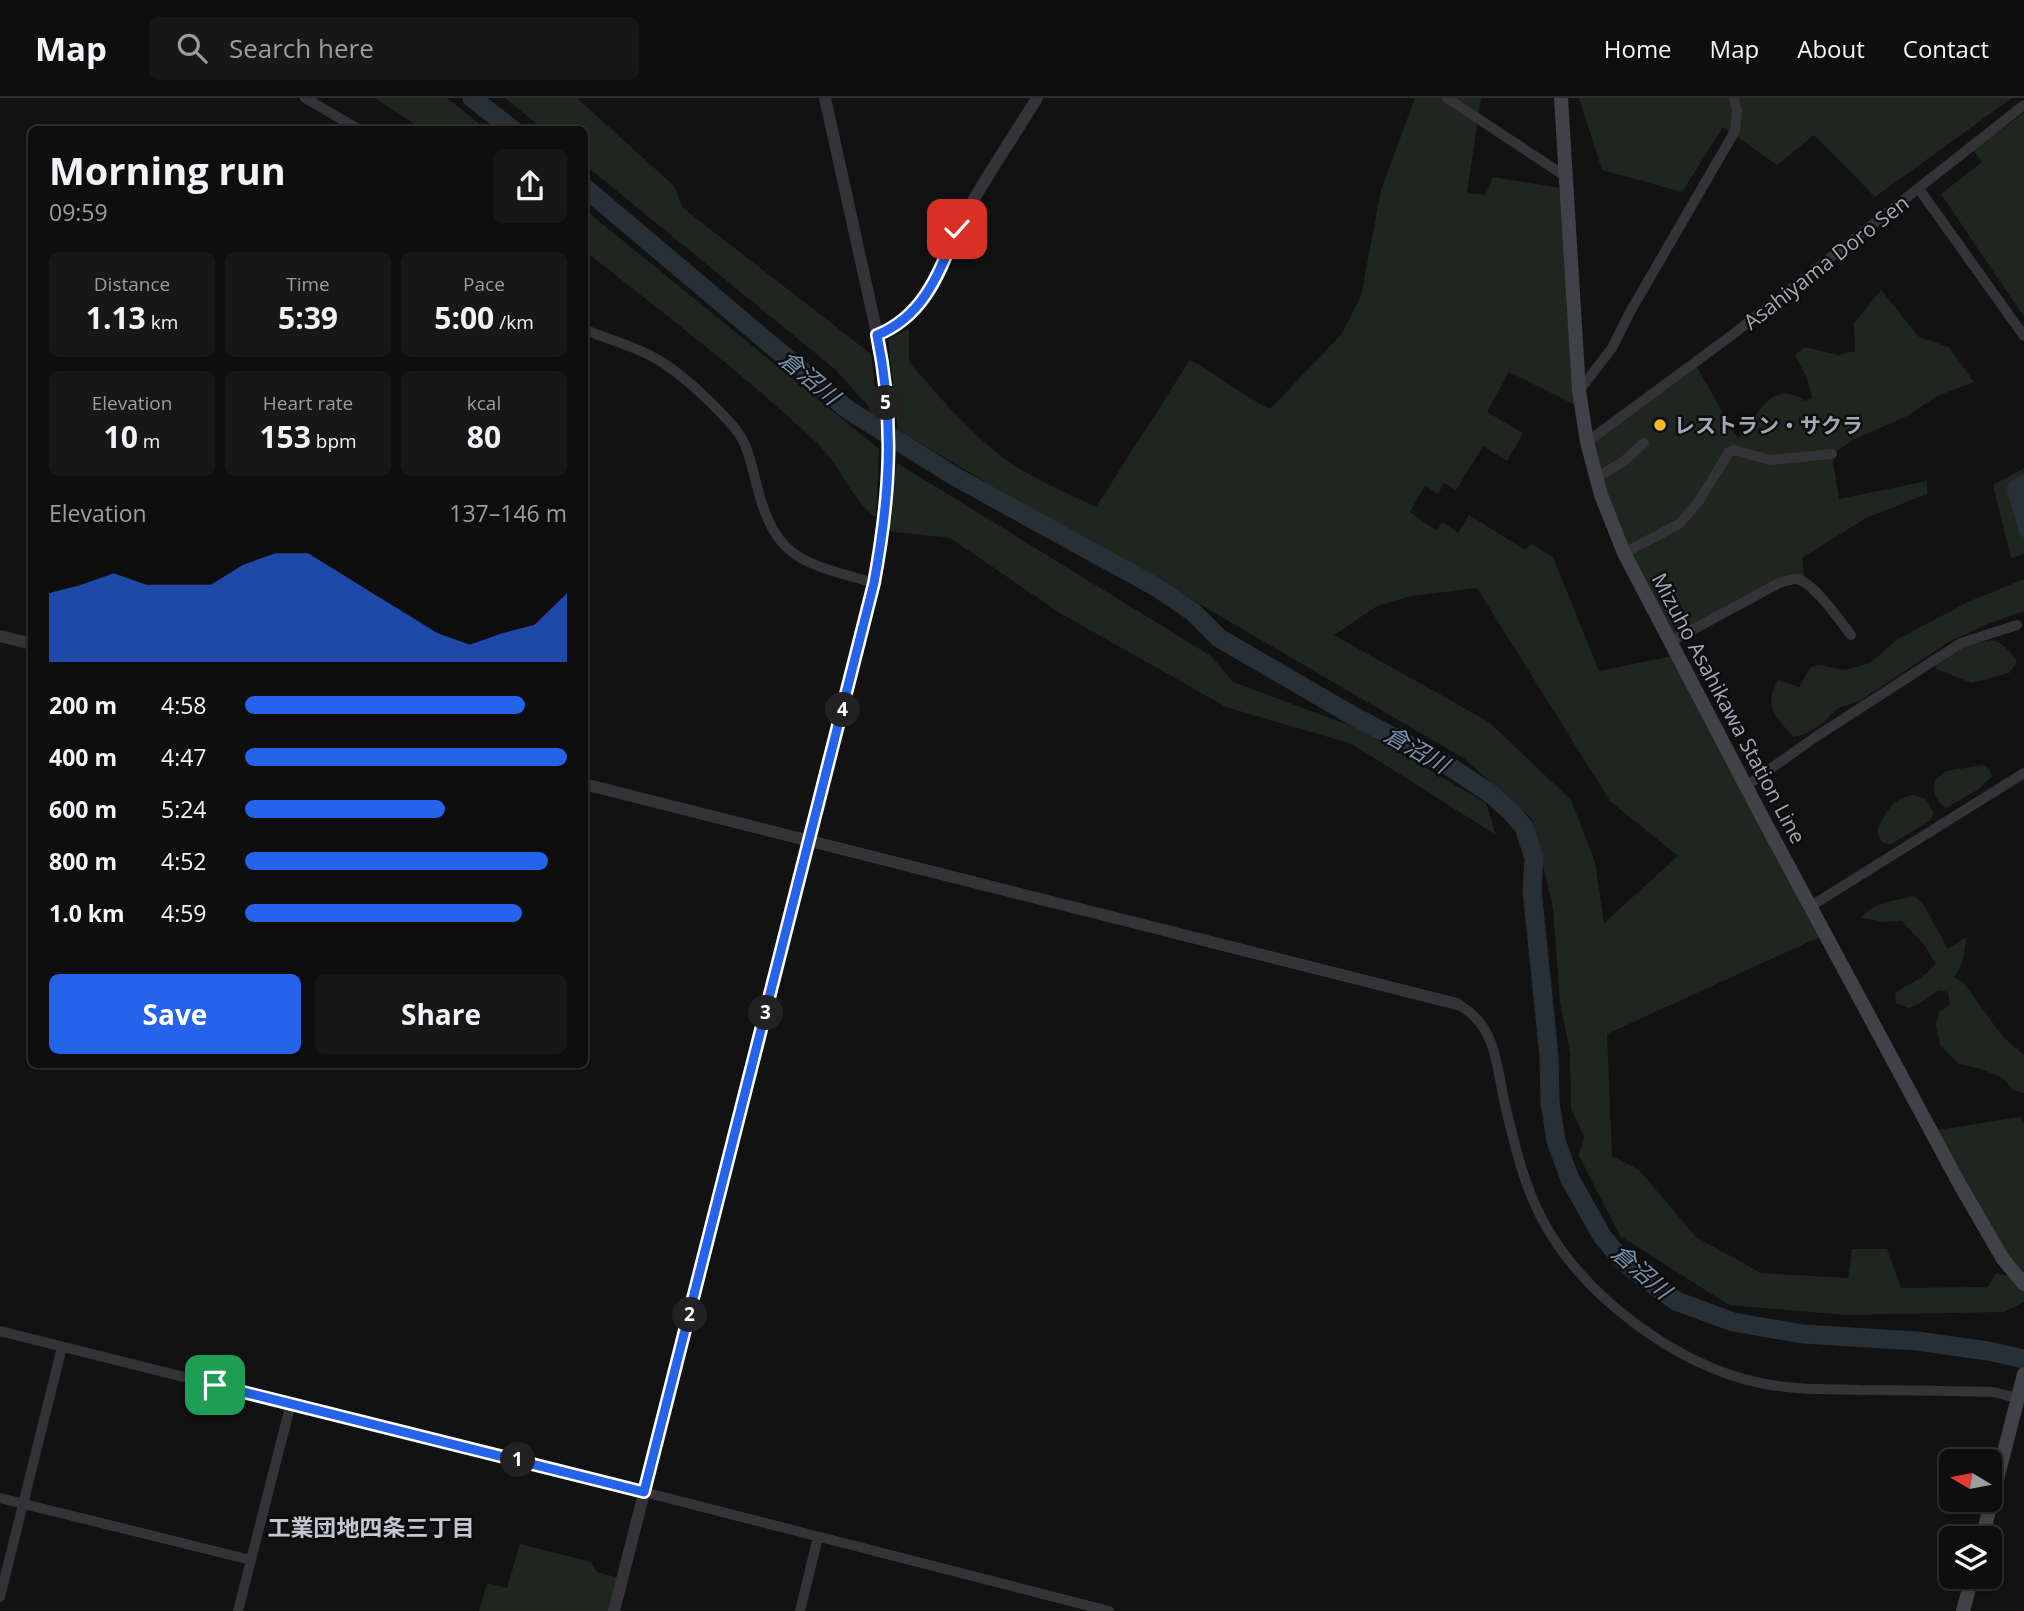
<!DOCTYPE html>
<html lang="en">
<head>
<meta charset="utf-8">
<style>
  :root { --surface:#0e0e0e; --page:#171717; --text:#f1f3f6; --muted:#9b9c9e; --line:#2e2e2e; --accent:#2563eb }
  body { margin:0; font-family:"Open Sans","Noto Sans JP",sans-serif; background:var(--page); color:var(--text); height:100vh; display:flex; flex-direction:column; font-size:26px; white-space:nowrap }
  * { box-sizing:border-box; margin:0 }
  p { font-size:23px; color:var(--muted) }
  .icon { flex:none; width:38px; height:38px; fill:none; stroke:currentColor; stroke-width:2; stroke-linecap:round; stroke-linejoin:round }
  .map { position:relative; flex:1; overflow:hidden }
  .side { position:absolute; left:28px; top:28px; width:560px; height:942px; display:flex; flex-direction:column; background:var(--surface); border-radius:10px; box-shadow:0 2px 5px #0004,0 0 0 2px var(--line) }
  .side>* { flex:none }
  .needle { width:46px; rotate:280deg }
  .fabs { position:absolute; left:1939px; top:1351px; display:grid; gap:14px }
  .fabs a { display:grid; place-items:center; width:63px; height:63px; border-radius:10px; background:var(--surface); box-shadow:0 2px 5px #0004,0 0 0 2px var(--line); font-size:35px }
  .pin { position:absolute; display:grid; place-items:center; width:60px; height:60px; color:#fff; margin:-30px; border-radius:14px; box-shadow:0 4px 10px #0006 }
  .km { position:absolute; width:35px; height:35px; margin:-18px; border-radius:50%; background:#222; color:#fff; font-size:19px; line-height:35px; text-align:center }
  .round { display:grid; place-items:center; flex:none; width:74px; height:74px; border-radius:10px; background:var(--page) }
  .overview { display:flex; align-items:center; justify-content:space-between; height:119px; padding:0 21px }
  h1 { font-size:38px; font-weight:700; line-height:52px }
  .metrics { display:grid; grid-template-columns:repeat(3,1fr); gap:10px; height:119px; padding:7px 21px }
  .metrics div { display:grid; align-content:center; border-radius:10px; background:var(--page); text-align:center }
  .metrics b { font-size:30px; font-weight:700 }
  .metrics small { font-size:19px; font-weight:400 }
  .metrics p { font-size:19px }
  .chart { height:196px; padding:14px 21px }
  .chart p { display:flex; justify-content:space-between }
  .chart svg { width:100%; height:126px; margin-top:7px; fill:var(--accent); opacity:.7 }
  .cta { display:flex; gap:14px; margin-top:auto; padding:14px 21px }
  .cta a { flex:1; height:80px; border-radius:10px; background:var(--accent); color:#fff; font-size:28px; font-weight:700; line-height:80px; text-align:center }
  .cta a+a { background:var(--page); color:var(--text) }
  ul { padding:0 21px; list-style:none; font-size:23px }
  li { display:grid; grid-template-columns:112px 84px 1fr; align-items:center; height:52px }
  li i { height:18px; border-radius:9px; background:var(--accent) }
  header { display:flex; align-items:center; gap:42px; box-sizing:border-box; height:98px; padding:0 35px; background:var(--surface); border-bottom:2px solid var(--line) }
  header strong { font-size:33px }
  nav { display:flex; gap:38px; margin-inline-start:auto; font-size:24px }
  .search { width:490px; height:63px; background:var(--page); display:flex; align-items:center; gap:18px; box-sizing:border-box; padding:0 24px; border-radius:10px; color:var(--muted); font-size:26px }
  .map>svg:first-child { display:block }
  .green { fill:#1e261f; fill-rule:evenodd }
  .water { fill:#283037 }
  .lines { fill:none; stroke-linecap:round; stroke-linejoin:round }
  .river { stroke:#283037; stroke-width:19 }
  .minor { stroke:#333338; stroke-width:10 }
  .tertiary { stroke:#333338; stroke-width:12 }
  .secondary { stroke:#414248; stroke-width:14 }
  .route-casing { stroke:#fff; stroke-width:14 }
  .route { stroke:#2563eb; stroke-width:9 }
  .poi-dot { fill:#f3bc2a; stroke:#0d0d0e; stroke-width:2.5 }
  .labels { text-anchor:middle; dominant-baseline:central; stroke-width:5; stroke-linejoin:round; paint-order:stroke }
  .street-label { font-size:21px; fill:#a3a7b4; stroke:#0d0d0e }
  .poi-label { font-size:21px; font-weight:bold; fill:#a3a7b4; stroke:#0d0d0e; text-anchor:start }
  .water-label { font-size:23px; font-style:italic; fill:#7993b0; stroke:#0d0d0e }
  .neighbourhood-label { font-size:23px; font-weight:bold; fill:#c4c7d0; stroke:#0d0d0e }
</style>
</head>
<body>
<header>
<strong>Map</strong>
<div class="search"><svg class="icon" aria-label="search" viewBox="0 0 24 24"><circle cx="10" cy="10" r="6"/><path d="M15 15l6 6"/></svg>Search here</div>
<nav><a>Home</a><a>Map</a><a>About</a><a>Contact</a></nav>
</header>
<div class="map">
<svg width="2024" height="1513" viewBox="0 0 2024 1513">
  <rect width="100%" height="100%" fill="#121213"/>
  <!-- green -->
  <path class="green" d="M 375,0 L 447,0 L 486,31 L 422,31 Z
    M 505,0 L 577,0 L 674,88 L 683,110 L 871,256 L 879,320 L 836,272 L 585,67 L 584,32 L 543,31 Z
    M 1415,0 L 1481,0 L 1467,95 L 1485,97 L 1493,79 L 1566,91 L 1581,310 L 1509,274 L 1487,314 L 1523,335 L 1507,363 L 1483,348 L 1456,392 L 1444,385 L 1438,396 L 1425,387 L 1410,414 L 1437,433 L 1442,424 L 1458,435 L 1469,417 L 1525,452 L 1531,446 L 1553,459 L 1599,573 L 1677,557 L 1826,836 L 1607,936 L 1612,1058 L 1639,1072 L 1696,1139 L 1761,1175 L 1848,1180 L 1852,1151 L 1887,1151 L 1901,1190 L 1988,1189 L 1996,1175 L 2017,1180 L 1931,1033 L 2020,1019 L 2024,1024 L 2024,1204 L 2004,1214 L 1844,1217 L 1729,1207 L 1620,1138 L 1579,1058 L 1584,1038 L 1571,1011 L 1570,955 L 1560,903 L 1553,810 L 1532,721 L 1465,661 L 1112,455 L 1029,410 L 898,332 L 888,241 L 909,231 L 909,264 C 936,295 964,328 996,354 C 1025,378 1063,393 1096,409 L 1190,262 C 1218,277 1242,297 1270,311 L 1341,237 L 1361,198 L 1381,92 ZM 1477,490 L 1610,703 L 1678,758 L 1604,825 L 1595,764 L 1571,702 L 1489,624 L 1334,537 L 1377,508 L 1411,498 Z
    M 1579,0 L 2012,0 L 1875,99 L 1814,37 L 1777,67 L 1723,29 L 1682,94 L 1602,72 Z
    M 2024,15 L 2024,219 L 1941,96 L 1982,64 L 1973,52 Z
    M 584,111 L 879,351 L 876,420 C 850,400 840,367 817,345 C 744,276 663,215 585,153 Z
    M 1881,192 L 1919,239 L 1949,249 L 1974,284 L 1937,298 L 1907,318 L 1855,341 L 1832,356 L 1839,401 L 1927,383 L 1927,396 L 1866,420 L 1802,460 L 1805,484 L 1796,481 L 1670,544 L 1624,455 L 1587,344 L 1694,264 L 1738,341 C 1758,319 1770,279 1805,303 L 1812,300 L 1807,280 L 1795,257 L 1805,249 L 1838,257 L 1855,253 L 1854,225 Z
    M 897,365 L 1211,558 L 1233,584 L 1357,630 L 1486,705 L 1496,737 L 1352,646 L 1226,609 L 1060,515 L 950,440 L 893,434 L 887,429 Z
    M 2024,370 L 2024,456 L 2011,460 L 1993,387 Z
    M 2024,481 L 2024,513 L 1983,528 L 1947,545 L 1858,604 L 1838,610 L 1824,624 L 1805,636 L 1793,639 C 1775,617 1763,610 1778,582 L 1799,589 L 1811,569 L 1820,567 L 1845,572 L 1870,565 L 1898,541 L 1968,504 Z
    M 1991,542 C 2005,545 2009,553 2017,564 L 2009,575 L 1972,585 L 1936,571 L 1935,565 L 1965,548 Z
    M 1983,667 L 1989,671 L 1992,678 L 1979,691 L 1946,710 C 1935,703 1933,694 1935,682 L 1946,673 Z
    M 1914,697 L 1926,701 L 1934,715 L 1930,723 L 1889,747 L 1882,744 L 1877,734 C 1883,716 1894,699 1914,697 Z
    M 1914,798 L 1922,804 L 1948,851 L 1966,839 C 1965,855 1963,867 1954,879 L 1963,884 L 2003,939 L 2024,957 L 2024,995 L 2013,992 L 2003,980 L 1978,970 L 1959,966 L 1940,947 L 1936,926 L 1939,914 L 1950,906 L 1948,894 L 1938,892 L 1922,904 L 1909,910 L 1896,905 L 1895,895 C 1912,884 1921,882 1936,866 L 1925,848 L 1902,823 L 1885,824 L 1862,820 C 1869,805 1899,802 1914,798 Z
    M 520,1446 L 591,1464 L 597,1474 L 622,1481 L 614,1513 L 479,1513 L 487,1485 L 507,1490 Z"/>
  <!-- water -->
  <path class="water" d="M 2024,376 L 2024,440 L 2020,437 L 2007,392 L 2009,384 Z"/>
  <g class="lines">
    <!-- river -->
    <path class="river" d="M 472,0 L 513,32
      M 584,89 L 847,311 L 954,378 L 1156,489 L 1193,514 L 1219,540 L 1355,619 L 1449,668 L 1491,696 L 1512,715 L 1524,729 L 1534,760 L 1532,792 L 1549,958 L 1550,1004 L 1556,1043 L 1570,1081 L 1602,1138 L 1618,1157 L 1634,1172 L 1676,1203 L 1733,1224 L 1803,1236 L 1917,1243 L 1988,1253 L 2024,1261"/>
    <!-- minor -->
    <path class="minor" d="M 305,0 L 360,32
      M 1447,0 L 1565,78
      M 1919,91 L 2024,238
      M 584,231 C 608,242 636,248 658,262 C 682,275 720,312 737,333 C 749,349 752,370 757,388 C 776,465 807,465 874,485
      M 1579,293 L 1612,250 L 1630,214 L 1735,33 L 1737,13 L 1734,0
      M 1587,344 L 1736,234 L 2024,7
      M 1596,380 L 1624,363 L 1644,345
      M 1624,455 L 1679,426 L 1699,403 L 1729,354 L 1734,352 L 1770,362 L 1832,356
      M 1670,544 L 1779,485 C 1784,484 1791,481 1796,481 C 1812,482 1841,524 1851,537
      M 1746,688 L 1817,638 L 1961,545 L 2017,527
      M 1811,808 L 2024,675
      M 1457,906 C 1498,927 1496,970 1506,1011 C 1515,1048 1524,1087 1542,1121 C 1582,1197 1675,1267 1760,1285 C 1793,1292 1827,1291 1860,1292 C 1904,1292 1949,1293 1993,1294 L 2017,1300
      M 0,1233 L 644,1394 L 1109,1513
      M 0,1400 L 251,1462
      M 0,1499 L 62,1249
      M 238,1513 L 291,1305
      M 800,1513 L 818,1439"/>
    <!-- tertiary -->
    <path class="tertiary" d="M 878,237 C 896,229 912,218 924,202 C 941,180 946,152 958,129 C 982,84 1011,43 1037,0
      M 0,538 L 32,546
      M 584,686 L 1457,906
      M 614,1513 L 810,743 L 874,485 L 885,423 L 890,350 L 883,263 L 825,0"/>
    <!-- secondary -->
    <path class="secondary" d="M 1561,0 L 1579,293 L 1587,344 L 1601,397 L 1624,455 L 1760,715 L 1960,1087 L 2003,1161 L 2024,1186
      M 1982,1440 L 2024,1276
      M 1963,1513 L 1972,1479"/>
  </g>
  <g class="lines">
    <!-- route casing -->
    <g class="route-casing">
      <path id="route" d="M 215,1287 L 644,1394 L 874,485 C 890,398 895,324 877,237 C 924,218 939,175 957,131"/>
    </g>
    <!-- route -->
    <use href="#route" class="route"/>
  </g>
  <!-- markers -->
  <circle class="poi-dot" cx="1660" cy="327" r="7"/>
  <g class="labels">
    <!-- street labels -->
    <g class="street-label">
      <text transform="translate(1826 164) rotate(-38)">Asahiyama Doro Sen</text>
      <text transform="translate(1729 610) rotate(62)">Mizuho Asahikawa Station Line</text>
    </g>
    <!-- poi labels -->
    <g class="poi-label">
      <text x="1674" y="327">レストラン・サクラ</text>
    </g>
    <!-- water labels -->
    <g class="water-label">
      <text transform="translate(810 279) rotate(40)">倉沼川</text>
      <text transform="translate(1417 651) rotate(30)">倉沼川</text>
      <text transform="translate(1642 1173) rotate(41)">倉沼川</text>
    </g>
    <!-- neighbourhood labels -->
    <g class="neighbourhood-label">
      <text x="371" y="1429">工業団地四条三丁目</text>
    </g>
  </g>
</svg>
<div class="fabs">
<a><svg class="needle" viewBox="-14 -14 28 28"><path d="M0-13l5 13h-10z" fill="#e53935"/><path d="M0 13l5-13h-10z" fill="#9b9c9e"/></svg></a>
<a><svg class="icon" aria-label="layers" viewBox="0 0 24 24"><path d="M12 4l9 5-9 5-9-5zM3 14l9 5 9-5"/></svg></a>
</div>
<div class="pin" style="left:215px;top:1287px;background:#1e9e55"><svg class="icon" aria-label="arrive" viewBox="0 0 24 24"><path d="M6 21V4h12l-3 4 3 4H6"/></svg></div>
<div class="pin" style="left:957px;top:131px;background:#d93025"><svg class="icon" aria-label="check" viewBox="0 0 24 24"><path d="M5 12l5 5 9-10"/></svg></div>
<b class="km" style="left:518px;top:1362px">1</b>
<b class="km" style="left:690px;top:1217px">2</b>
<b class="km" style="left:766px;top:915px">3</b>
<b class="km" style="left:843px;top:612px">4</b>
<b class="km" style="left:886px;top:305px">5</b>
<section class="side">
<div class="overview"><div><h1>Morning run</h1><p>09:59</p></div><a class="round"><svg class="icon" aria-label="share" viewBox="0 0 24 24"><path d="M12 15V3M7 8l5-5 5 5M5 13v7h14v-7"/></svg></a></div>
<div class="metrics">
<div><p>Distance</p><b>1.13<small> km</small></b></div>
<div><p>Time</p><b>5:39</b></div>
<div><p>Pace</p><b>5:00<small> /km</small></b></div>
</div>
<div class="metrics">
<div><p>Elevation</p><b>10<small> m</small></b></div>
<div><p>Heart rate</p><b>153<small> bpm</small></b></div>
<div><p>kcal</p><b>80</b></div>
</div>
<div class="chart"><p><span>Elevation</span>137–146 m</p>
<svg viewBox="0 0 160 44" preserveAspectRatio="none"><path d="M0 44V20L10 17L20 13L30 17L40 17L50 17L60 10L70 6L80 6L90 13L100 20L110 27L120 34L130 38L140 34L150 31L160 20V44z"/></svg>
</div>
<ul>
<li><b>200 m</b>4:58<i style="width:87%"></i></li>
<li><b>400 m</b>4:47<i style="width:100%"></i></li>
<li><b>600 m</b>5:24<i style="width:62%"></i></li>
<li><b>800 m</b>4:52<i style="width:94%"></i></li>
<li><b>1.0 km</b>4:59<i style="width:86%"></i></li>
</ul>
<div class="cta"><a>Save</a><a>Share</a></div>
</section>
</div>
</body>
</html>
